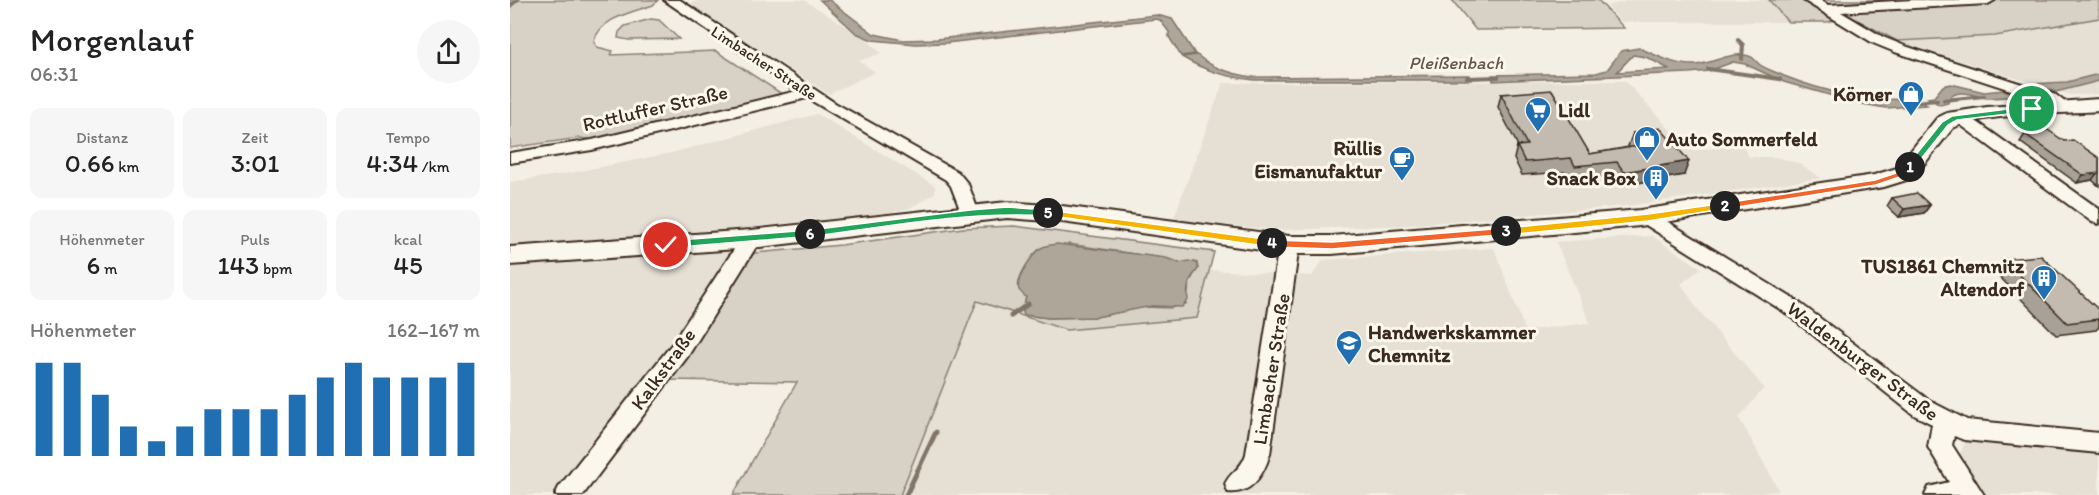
<!DOCTYPE html>
<html lang="de">
<head>
<meta charset="utf-8">
<style>
  :root { --surface:#fff; --page:#f6f6f6; --text:#222; --muted:#767676; --accent:#1f6fb2 }
  body { margin:0; font-family:Itim,sans-serif; background:var(--page); color:var(--text); height:100vh; display:flex; flex-direction:column; font-size:22px; white-space:nowrap }
  * { box-sizing:border-box; margin:0 }
  p { font-size:20px; color:var(--muted) }
  .icon { flex:none; width:33px; height:33px; fill:none; stroke:currentColor; stroke-width:2; stroke-linecap:round; stroke-linejoin:round }
  .map { position:relative; flex:1; overflow:hidden }
  .drawer { display:flex; flex-direction:column; background:var(--surface); width:510px }
  .drawer>* { flex:none }
  .pin { position:absolute; display:grid; place-items:center; width:51px; height:51px; color:#fff; margin:-26px; border:3px solid #fff; border-radius:50%; box-shadow:0 2px 6px #0007 }
  .km { position:absolute; width:30px; height:30px; margin:-15px; border-radius:50%; background:#222; color:#fff; font-size:16px; line-height:30px; text-align:center }
  .round { display:grid; place-items:center; flex:none; width:63px; height:63px; border-radius:32px; background:var(--page) }
  .head { display:flex; align-items:center; justify-content:space-between; height:102px; padding:0 30px }
  h1 { font-size:33px; font-weight:600; line-height:45px }
  .figures { display:grid; grid-template-columns:repeat(3,1fr); gap:9px; height:102px; padding:6px 30px }
  .figures div { display:grid; align-content:center; border-radius:12px; background:var(--page); text-align:center }
  .figures b { font-size:26px; font-weight:600 }
  .figures small { font-size:16px; font-weight:400 }
  .figures p { font-size:16px }
  .chart { height:168px; padding:12px 30px }
  .chart p { display:flex; justify-content:space-between }
  .chart svg { width:100%; height:108px; margin-top:6px; stroke:var(--accent); stroke-width:6 }
  main { display:flex; flex:1; min-height:0 }
  .map>svg:first-child { display:block }
  .built { fill:#e5dfd4 }
  .green { fill:#d8d1c6; stroke:#8a7e72; stroke-width:1.5; fill-rule:evenodd }
  .water { fill:#afa69a; stroke:#817468; stroke-width:1.5; fill-rule:evenodd }
  .lines { fill:none; stroke-linecap:round; stroke-linejoin:round }
  .stream-far1 { stroke:#817468; stroke-width:4 }
  .stream { stroke:#817468; stroke-width:5 }
  .minor-casing { stroke:#3b2a1e; stroke-width:4 }
  .major-casing { stroke:#3b2a1e; stroke-width:4 }
  .minor { fill:#fbf7ec; fill-rule:evenodd }
  .major { fill:#fbf7ec; fill-rule:evenodd }
  .wall { fill:#a8a197; stroke:#3b2a1e; stroke-width:1.5 }
  .shaded-wall { fill:#88837b; stroke:#3b2a1e; stroke-width:1.5 }
  .building { fill:#c3bbb0; stroke:#3b2a1e; stroke-width:1.5 }
  .split-1 { fill:#22a559; stroke:#fff; stroke-width:1.5 }
  .split-2 { fill:#f0652b; stroke:#fff; stroke-width:1.5 }
  .split-3 { fill:#f5b400; stroke:#fff; stroke-width:1.5 }
  .split-4 { fill:#f0652b; stroke:#fff; stroke-width:1.5 }
  .split-5 { fill:#f5b400; stroke:#fff; stroke-width:1.5 }
  .split-6 { fill:#22a559; stroke:#fff; stroke-width:1.5 }
  .split-7 { fill:#22a559; stroke:#fff; stroke-width:1.5 }
  .labels { text-anchor:middle; dominant-baseline:central; stroke-width:6; stroke-linejoin:round; paint-order:stroke }
  .far-street-label { font-size:16px; fill:#3b2a1e; stroke:#fbf7ec }
  .far-water-label { font-size:18px; font-style:italic; fill:#645549; stroke:#fbf7ec }
  .poi-label { font-size:20px; font-weight:bold; fill:#3b2a1e; stroke:#fbf7ec; text-anchor:end }
  .street-label { font-size:20px; fill:#3b2a1e; stroke:#fbf7ec }
</style>
</head>
<body>
<main>
<section class="drawer">
<div class="head"><div><h1>Morgenlauf</h1><p>06:31</p></div><a class="round"><svg class="icon" aria-label="share" viewBox="0 0 24 24"><path d="M12 15V3M7 8l5-5 5 5M5 13v7h14v-7"/></svg></a></div>
<div class="figures">
<div><p>Distanz</p><b>0.66<small> km</small></b></div>
<div><p>Zeit</p><b>3:01</b></div>
<div><p>Tempo</p><b>4:34<small> /km</small></b></div>
</div>
<div class="figures">
<div><p>Höhenmeter</p><b>6<small> m</small></b></div>
<div><p>Puls</p><b>143<small> bpm</small></b></div>
<div><p>kcal</p><b>45</b></div>
</div>
<div class="chart"><p><span>Höhenmeter</span>162–167 m</p>
<svg viewBox="0 0 160 44" preserveAspectRatio="none"><path d="M5 44V6M15 44V6M25 44V19M35 44V32M45 44V38M55 44V32M65 44V25M75 44V25M85 44V25M95 44V19M105 44V12M115 44V6M125 44V12M135 44V12M145 44V12M155 44V6"/></svg>
</div>
</section>
<div class="map">
<svg width="1589" height="495" viewBox="0 0 1589 495">
  <rect width="100%" height="100%" fill="#f3efe4"/>
  <filter id="ink" filterUnits="userSpaceOnUse"><feTurbulence type="fractalNoise" baseFrequency=".0167" numOctaves="2"/><feDisplacementMap in="SourceGraphic" scale="12" xChannelSelector="R" yChannelSelector="G"/><feConvolveMatrix kernelMatrix="1 2 1 2 8 2 1 2 1" color-interpolation-filters="sRGB"/></filter>
  <g filter="url(#ink)">
    <!-- built -->
    <path class="built" d="M 189,0 L 294,0 L 356,39 L 371,53 L 349,61 L 365,72 L 319,94 L 178,5 Z
      M 1121,0 L 1259,0 L 1278,22 L 1111,22 L 1097,6 Z
      M 1589,18 L 1589,94 L 1560,95 L 1387,41 L 1485,36 Z
      M 1115,81 L 1180,151 L 1232,145 L 1239,157 L 1266,157 L 1288,163 L 1311,178 L 1117,206 L 897,225 L 770,230 L 663,220 L 713,83 Z
      M 307,114 L 425,186 L 425,193 L 400,208 L 377,213 L 250,226 L 170,350 L 58,495 L 0,495 L 0,182 L 61,173 L 161,153 Z
      M 1142,236 L 1191,268 L 1171,284 L 1187,308 L 1254,388 L 1229,418 L 1269,491 L 1228,495 L 390,495 L 467,301 L 556,330 L 686,318 L 699,270 L 802,276 L 813,260 L 984,248 L 1015,330 L 1020,330 L 1080,323 L 1046,242 Z
      M 1456,441 L 1589,451 L 1589,495 L 1476,495 L 1448,458 Z"/>
    <!-- green -->
    <path class="green" d="M 0,0 L 148,0 L 143,5 C 123,12 89,18 84,42 L 87,47 L 103,51 L 101,55 L 206,51 L 275,96 L 87,140 L 69,138 L 0,148 Z
      M 942,0 L 1088,0 L 1114,28 L 966,30 Z
      M 1259,0 L 1589,0 L 1589,18 L 1485,36 L 1387,41 L 1340,16 L 1317,22 L 1278,22 Z
      M 141,19 L 149,20 L 169,39 L 119,40 L 108,38 L 109,32 L 115,26 Z
      M 504,226 L 704,252 L 687,318 L 556,330 L 467,301 L 390,495 L 223,495 L 287,382 L 156,380 L 244,253 L 331,245 L 453,228 ZM 559,244 L 663,260 L 669,263 L 686,262 L 688,269 C 676,284 680,288 676,304 L 660,308 L 633,307 L 586,317 L 539,318 L 514,315 L 513,311 L 516,297 L 509,285 L 513,273 Z"/>
    <!-- water -->
    <path class="water" d="M 310,0 L 319,0 L 364,34 L 393,40 L 427,39 L 647,15 L 662,19 L 685,54 L 671,56 L 659,37 L 659,32 L 650,20 L 646,19 L 436,43 L 406,44 L 362,40 L 346,33 Z
      M 1129,48 C 1148,56 1165,66 1186,65 C 1204,63 1221,51 1239,56 C 1244,57 1245,61 1249,64 C 1255,69 1266,72 1274,76 C 1317,93 1361,102 1407,99 L 1417,105 L 1376,108 L 1351,104 L 1274,82 L 1235,64 L 1223,62 L 1199,71 L 1179,73 L 983,81 L 982,75 L 1086,73 L 1097,70 L 1111,51 ZM 1123,55 L 1136,57 L 1159,69 L 1107,72 Z
      M 687,55 C 704,69 720,73 741,77 L 959,75 L 961,80 L 744,80 C 717,77 695,71 672,57 Z
      M 1589,74 L 1589,81 L 1546,92 L 1521,84 L 1557,82 Z
      M 1441,84 L 1474,92 L 1494,90 L 1510,95 C 1500,97 1490,98 1480,98 C 1465,98 1452,87 1439,98 L 1438,103 L 1430,105 L 1418,98 L 1424,97 L 1433,86 Z
      M 547,244 L 656,258 L 669,263 L 679,261 L 687,263 L 688,269 C 679,279 676,287 678,300 L 672,307 L 642,306 L 586,317 L 539,318 L 514,315 L 513,311 L 516,297 C 514,296 510,291 509,290 C 505,279 523,252 533,247 C 537,245 542,245 547,244 Z"/>
    <g class="lines">
      <!-- stream-far1 -->
      <path class="stream-far1" d="M 0,6 L 7,0
        M 1228,40 L 1233,45 L 1232,59
        M 1198,69 L 1270,79
        M 957,78 L 988,77
        M 1434,100 L 1474,96
        M 1406,102 L 1427,100"/>
      <!-- stream -->
      <path class="stream" d="M 501,316 L 518,304
        M 396,495 L 426,432"/>
      <!-- minor casing -->
      <g class="minor-casing">
        <path id="minor" d="M 154,0 L 170,0 L 325,103 L 448,172 L 458,184 L 469,213 L 467,217 L 460,219 L 453,217 L 441,186 L 436,180 L 297,98 L 82,150 L 0,163 L 0,153 L 82,140 L 287,91 Z
          M 1293,0 L 1310,0 L 1318,5 L 1403,0 L 1485,0 L 1478,4 L 1331,12 L 1373,37 L 1395,46 L 1546,95 L 1561,107 L 1553,112 L 1534,101 L 1385,52 L 1363,43 Z
          M 1450,112 L 1456,114 L 1589,209 L 1589,224 L 1582,222 L 1444,120 L 1442,117 L 1444,114 Z
          M 1138,212 L 1145,214 L 1287,301 L 1420,401 L 1457,420 L 1589,433 L 1589,453 L 1454,440 L 1444,436 L 1442,445 L 1474,495 L 1415,495 L 1419,487 L 1439,482 L 1418,447 L 1422,424 L 1404,415 L 1273,311 L 1131,222 L 1129,218 L 1131,214 Z
          M 241,232 L 248,234 L 251,239 L 178,356 L 73,495 L 45,495 L 49,487 L 162,344 L 234,234 Z
          M 779,238 L 786,240 L 789,245 L 760,454 C 754,473 743,495 718,492 L 715,484 C 721,471 731,470 736,454 L 769,245 L 772,240 Z"/>
      </g>
      <!-- major casing -->
      <g class="major-casing">
        <path id="major" d="M 1589,99 L 1589,111 C 1554,114 1471,113 1443,128 L 1403,178 L 1374,187 L 1130,226 L 822,254 L 779,254 L 552,222 L 497,218 L 241,248 L 0,265 L 0,247 L 241,230 L 497,202 L 552,206 L 779,236 L 822,236 L 1130,210 L 1364,175 L 1387,168 L 1427,118 L 1437,113 L 1477,107 Z"/>
      </g>
      <!-- minor -->
      <use href="#minor" class="minor"/>
      <!-- major -->
      <use href="#major" class="major"/>
    </g>
    <!-- wall -->
    <path class="wall" d="M 991,94 L 1080,154 L 1119,147 L 1118,146 L 1123,133 L 1174,175 L 1110,186 L 1102,176 L 1061,179 L 1057,172 L 1012,175 L 1004,159 L 1007,146 L 1008,146 L 988,107 Z
      M 1515,134 L 1554,141 L 1589,158 L 1589,186 L 1582,180 L 1567,183 L 1510,142 Z
      M 1382,198 L 1420,205 L 1414,213 L 1389,217 L 1377,206 Z
      M 1494,259 L 1589,310 L 1589,327 L 1586,330 L 1546,335 L 1484,271 Z"/>
    <!-- shaded-wall -->
    <path class="shaded-wall" d="M 1179,161 L 1174,175 L 1110,186 L 1114,172 Z
      M 1588,172 L 1582,180 L 1567,183 L 1573,175 Z
      M 1420,205 L 1414,213 L 1389,217 L 1394,209 Z"/>
    <!-- building -->
    <path class="building" d="M 1042,90 L 1080,154 L 1134,145 L 1123,133 L 1150,128 L 1179,161 L 1114,172 L 1107,162 L 1065,166 L 1061,158 L 1015,162 L 1007,146 L 1017,145 L 991,94 Z
      M 1538,130 L 1554,141 L 1563,140 L 1589,158 L 1589,173 L 1573,175 L 1515,134 Z
      M 1407,193 L 1420,205 L 1394,209 L 1382,198 Z
      M 1531,256 L 1589,310 L 1589,319 L 1557,323 L 1494,259 Z"/>
  </g>
  <!-- split-1 -->
  <path class="split-1" d="M 1522,106 L 1527,109 L 1525,111 L 1447,120 L 1438,125 L 1403,169 L 1396,167 L 1432,122 L 1442,116 Z"/>
  <!-- split-2 -->
  <path class="split-2" d="M 1400,164 L 1405,167 L 1398,174 L 1366,185 L 1215,209 L 1210,206 L 1215,203 L 1365,180 L 1392,171 Z"/>
  <!-- split-3 -->
  <path class="split-3" d="M 1215,203 L 1220,206 L 1218,208 L 1138,221 L 996,235 L 992,231 L 996,228 L 1138,214 Z"/>
  <!-- split-4 -->
  <path class="split-4" d="M 996,228 L 1001,231 L 1000,234 L 822,249 L 762,247 L 758,243 L 762,240 L 822,242 Z"/>
  <!-- split-5 -->
  <path class="split-5" d="M 538,210 L 762,240 L 767,243 L 762,247 L 535,215 L 533,213 Z"/>
  <!-- split-6 -->
  <path class="split-6" d="M 497,207 L 538,210 L 543,213 L 538,216 C 458,211 379,226 300,237 L 295,234 L 300,230 L 460,210 Z"/>
  <!-- split-7 -->
  <path class="split-7" d="M 300,230 L 303,231 L 303,236 L 156,248 L 151,245 L 156,241 Z"/>
  <!-- icons -->
  <defs>
    <g id="shop-pin" transform="scale(1.35)"><path d="M0 17L-7.5 6A9.5 9.5 0 1 1 7.5 6Z" fill="#1f6fb2" stroke="#fbf7ec"/><path d="M-5-2.5h2.3a2.7 3.5 0 0 1 5.4 0H5L5.5 6h-11ZM-1.5-2.5h3a1.5 2.3 0 0 0-3 0Z" fill="#fff"/></g>
    <g id="supermarket-pin" transform="scale(1.35)"><path d="M0 17L-7.5 6A9.5 9.5 0 1 1 7.5 6Z" fill="#1f6fb2" stroke="#fbf7ec"/><path d="M-6-5.5h2.5l.6 2H6L4.5 2H-2.5L-4.4-4H-6ZM-1.5 3.2a1.3 1.3 0 1 0 .1 0ZM3 3.2a1.3 1.3 0 1 0 .1 0Z" fill="#fff"/></g>
    <g id="cafe-pin" transform="scale(1.35)"><path d="M0 17L-7.5 6A9.5 9.5 0 1 1 7.5 6Z" fill="#1f6fb2" stroke="#fbf7ec"/><path d="M-5.5-4.5H6V0H3Q3 3.5 0 3.5H-2.5Q-5.5 3.5-5.5 0ZM3-3.2v2h1.7v-2ZM-6 4.5H4V6H-6Z" fill="#fff"/></g>
    <g id="building-pin" transform="scale(1.35)"><path d="M0 17L-7.5 6A9.5 9.5 0 1 1 7.5 6Z" fill="#1f6fb2" stroke="#fbf7ec"/><path d="M-4-6H4V6H1V3H-1V6H-4ZM-2.5-4.3h1.7v1.8h-1.7ZM.8-4.3h1.7v1.8H.8ZM-2.5-1h1.7V.8h-1.7ZM.8-1h1.7V.8H.8Z" fill="#fff"/></g>
    <g id="university-pin" transform="scale(1.35)"><path d="M0 17L-7.5 6A9.5 9.5 0 1 1 7.5 6Z" fill="#1f6fb2" stroke="#fbf7ec"/><path d="M0-5L7-2L0 1L-7-2ZM-4 1L0 2.5L4 1V4Q0 6-4 4Z" fill="#fff"/></g>
  </defs>
  <g fill-rule="evenodd">
    <use href="#shop-pin" x="1401" y="94"/>
    <use href="#supermarket-pin" x="1028" y="110"/>
    <use href="#shop-pin" x="1137" y="139"/>
    <use href="#cafe-pin" x="892" y="159"/>
    <use href="#building-pin" x="1146" y="178"/>
    <use href="#building-pin" x="1534" y="278"/>
    <use href="#university-pin" x="839" y="343"/>
  </g>
  <g class="labels">
    <!-- far-street labels -->
    <g class="far-street-label">
      <text transform="translate(254 63) rotate(33)">Limbacher Straße</text>
    </g>
    <!-- far-water labels -->
    <g class="far-water-label">
      <text x="946" y="63">Pleißenbach</text>
    </g>
    <!-- poi labels -->
    <g class="poi-label">
      <text x="1382" y="94">Körner</text>
      <text x="1048" y="110" text-anchor="start">Lidl</text>
      <text x="1156" y="139" text-anchor="start">Auto Sommerfeld</text>
      <text x="872" y="148">Rüllis<tspan x="872" dy="23">Eismanufaktur</tspan></text>
      <text x="1126" y="178">Snack Box</text>
      <text x="1514" y="266">TUS1861 Chemnitz<tspan x="1514" dy="23">Altendorf</tspan></text>
      <text x="858" y="332" text-anchor="start">Handwerkskammer<tspan x="858" dy="23">Chemnitz</tspan></text>
    </g>
    <!-- street labels -->
    <g class="street-label">
      <text transform="translate(145 108) rotate(-13)">Rottluffer Straße</text>
      <text transform="translate(1353 361) rotate(37)">Waldenburger Straße</text>
      <text transform="translate(153 369) rotate(-54)">Kalkstraße</text>
      <text transform="translate(761 369) rotate(-81)">Limbacher Straße</text>
    </g>
  </g>
</svg>
<div class="pin" style="left:1522px;top:109px;background:#1e9e55"><svg class="icon" aria-label="arrive" viewBox="0 0 24 24"><path d="M6 21V4h12l-3 4 3 4H6"/></svg></div>
<div class="pin" style="left:156px;top:245px;background:#d93025"><svg class="icon" aria-label="check" viewBox="0 0 24 24"><path d="M5 12l5 5 9-10"/></svg></div>
<b class="km" style="left:1400px;top:167px">1</b>
<b class="km" style="left:1215px;top:206px">2</b>
<b class="km" style="left:996px;top:231px">3</b>
<b class="km" style="left:762px;top:243px">4</b>
<b class="km" style="left:538px;top:213px">5</b>
<b class="km" style="left:300px;top:234px">6</b>
</div>
</main>
</body>
</html>
